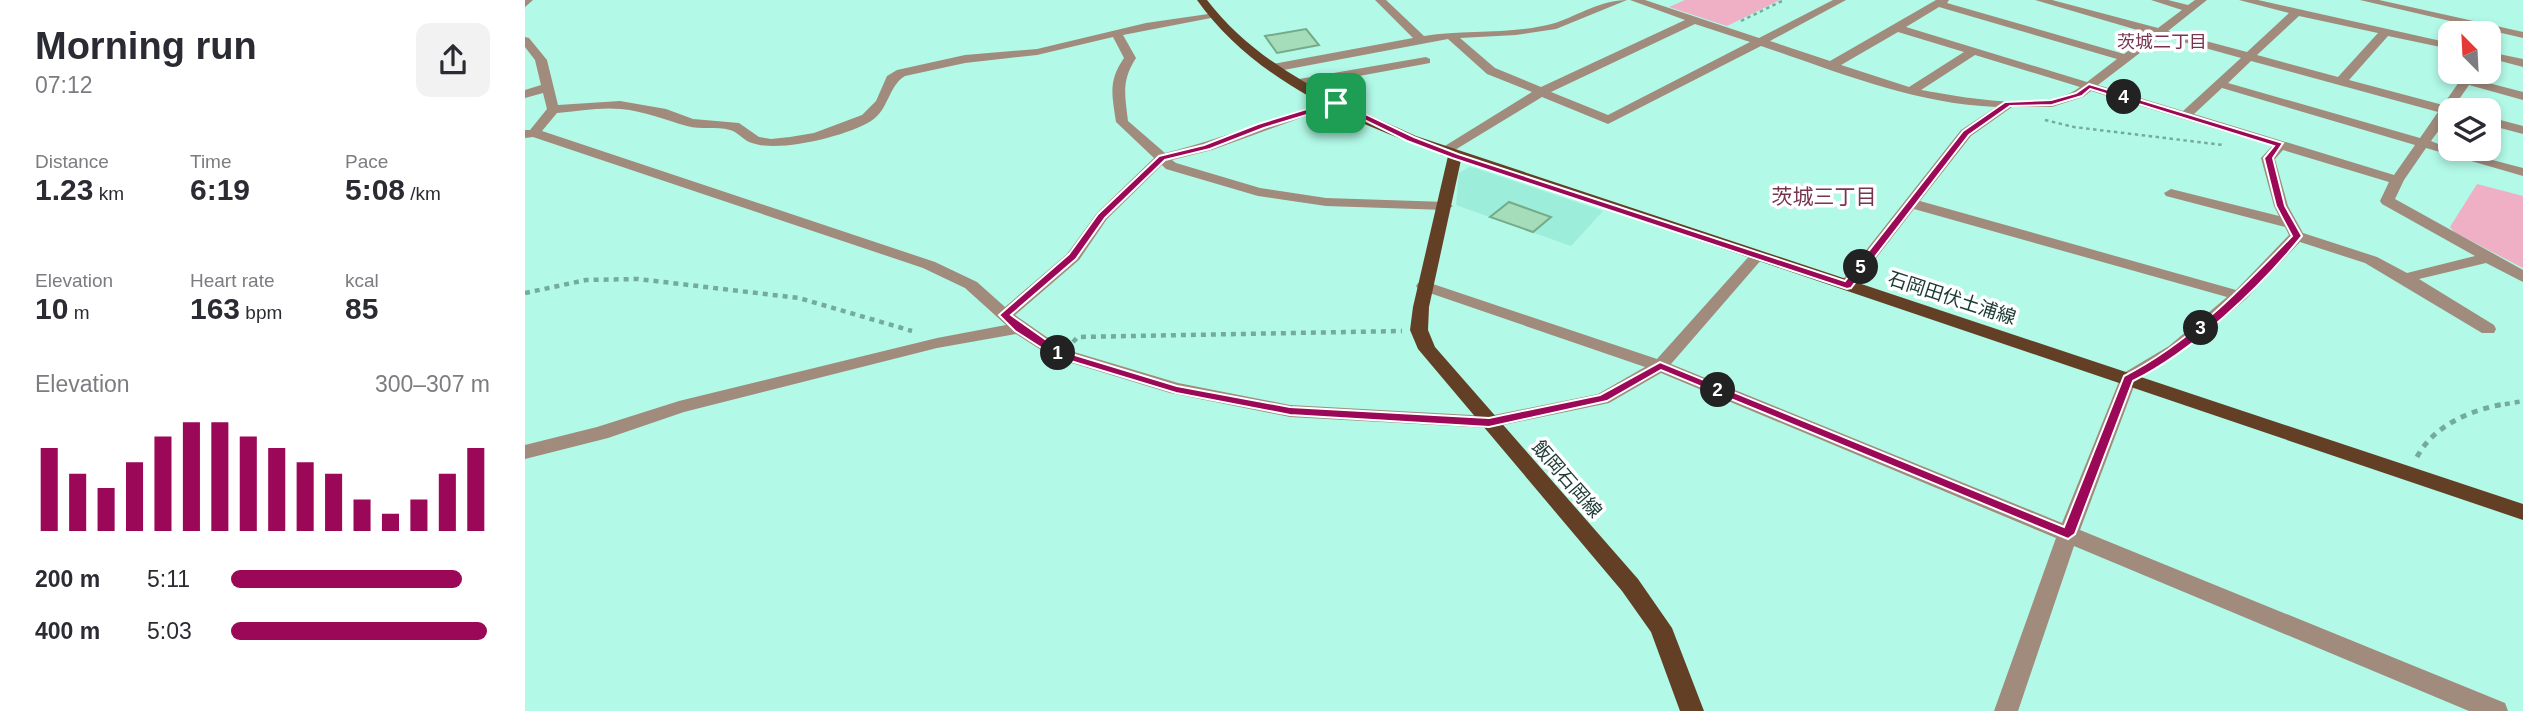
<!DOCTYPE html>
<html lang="en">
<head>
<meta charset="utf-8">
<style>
  :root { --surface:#fff; --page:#f2f2f3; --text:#2b2b33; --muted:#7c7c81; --accent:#9b0857 }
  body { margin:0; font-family:Arial,"Noto Sans JP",sans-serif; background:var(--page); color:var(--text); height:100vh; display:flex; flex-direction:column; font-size:26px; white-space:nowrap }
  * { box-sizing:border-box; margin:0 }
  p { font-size:23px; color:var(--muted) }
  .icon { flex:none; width:38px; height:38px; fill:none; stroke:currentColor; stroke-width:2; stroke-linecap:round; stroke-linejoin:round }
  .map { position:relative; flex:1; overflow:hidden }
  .panel { display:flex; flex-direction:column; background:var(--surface); width:525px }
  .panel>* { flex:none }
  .needle { width:46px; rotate:336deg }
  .controls { position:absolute; left:1913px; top:21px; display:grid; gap:14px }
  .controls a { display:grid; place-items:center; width:63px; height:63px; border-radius:14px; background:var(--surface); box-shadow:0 4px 10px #0003; font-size:35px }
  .pin { position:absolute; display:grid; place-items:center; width:60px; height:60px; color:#fff; margin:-30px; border-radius:14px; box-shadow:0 4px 10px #0006 }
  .km { position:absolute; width:35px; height:35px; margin:-18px; border-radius:50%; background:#222; color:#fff; font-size:19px; line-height:35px; text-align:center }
  .round { display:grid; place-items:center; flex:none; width:74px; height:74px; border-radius:14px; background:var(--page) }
  .head { display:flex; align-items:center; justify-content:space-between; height:119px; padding:0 35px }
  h1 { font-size:38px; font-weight:800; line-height:52px }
  .metrics { display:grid; grid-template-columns:repeat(3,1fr); gap:10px; height:119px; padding:7px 35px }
  .metrics div { display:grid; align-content:center }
  .metrics b { font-size:30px; font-weight:800 }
  .metrics small { font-size:19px; font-weight:400 }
  .metrics p { font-size:19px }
  .chart { height:196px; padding:14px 35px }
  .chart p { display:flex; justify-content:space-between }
  .chart svg { width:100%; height:126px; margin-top:7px; stroke:var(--accent); stroke-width:6 }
  ul { padding:0 35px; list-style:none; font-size:23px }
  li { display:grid; grid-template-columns:112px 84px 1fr; align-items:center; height:52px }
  li i { height:18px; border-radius:9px; background:var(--accent) }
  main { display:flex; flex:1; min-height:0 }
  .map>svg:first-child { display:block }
  .built { fill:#9cedda }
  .green { fill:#efafc4 }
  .building { fill:#a5ddba; stroke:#76ab8a; stroke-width:2 }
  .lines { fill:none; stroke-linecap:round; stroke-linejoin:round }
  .path-far2 { stroke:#75ab9e; stroke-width:2.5; stroke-dasharray:3.5 3.5; stroke-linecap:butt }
  .path-far1 { stroke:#75ab9e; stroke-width:4.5; stroke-dasharray:5 5; stroke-linecap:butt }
  .path { stroke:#75ab9e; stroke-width:5; stroke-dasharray:6 6; stroke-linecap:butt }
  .minor { fill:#a18b7c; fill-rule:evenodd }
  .major { fill:#634025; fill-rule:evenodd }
  .route { fill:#9b0857; stroke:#fff; stroke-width:2; fill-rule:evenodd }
  .labels { text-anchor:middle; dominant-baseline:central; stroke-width:7; stroke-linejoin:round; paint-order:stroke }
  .far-neighbourhood-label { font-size:18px; fill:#77344f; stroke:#fff }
  .street-label { font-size:19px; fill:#1c3933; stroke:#fff }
  .neighbourhood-label { font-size:21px; fill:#77344f; stroke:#fff }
</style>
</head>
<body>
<main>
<section class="panel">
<div class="head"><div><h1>Morning run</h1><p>07:12</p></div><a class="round"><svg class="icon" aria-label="share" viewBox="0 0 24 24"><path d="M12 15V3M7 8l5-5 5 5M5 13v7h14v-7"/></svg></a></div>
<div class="metrics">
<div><p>Distance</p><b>1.23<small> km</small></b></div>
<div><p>Time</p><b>6:19</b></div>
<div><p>Pace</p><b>5:08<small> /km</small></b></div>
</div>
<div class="metrics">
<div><p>Elevation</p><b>10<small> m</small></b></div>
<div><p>Heart rate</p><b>163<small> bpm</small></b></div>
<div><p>kcal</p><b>85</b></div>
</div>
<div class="chart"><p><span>Elevation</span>300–307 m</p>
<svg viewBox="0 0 160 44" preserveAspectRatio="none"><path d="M5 44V15M15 44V24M25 44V29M35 44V20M45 44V11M55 44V6M65 44V6M75 44V11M85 44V15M95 44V20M105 44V24M115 44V33M125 44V38M135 44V33M145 44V24M155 44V15"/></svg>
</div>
<ul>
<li><b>200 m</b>5:11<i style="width:89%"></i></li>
<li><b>400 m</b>5:03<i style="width:99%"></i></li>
</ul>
</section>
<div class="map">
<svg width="1998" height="711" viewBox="0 0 1998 711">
  <rect width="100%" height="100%" fill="#b2f9e7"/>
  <!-- built -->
  <path class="built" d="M 944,167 L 950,168 L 1078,211 L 1046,246 L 931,205 L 934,173 Z"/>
  <!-- green -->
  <path class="green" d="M 1160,0 L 1255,0 L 1202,26 L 1144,7 Z
    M 1952,184 L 1998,196 L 1998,268 L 1929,232 L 1925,227 Z"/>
  <!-- building -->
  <path class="building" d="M 781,29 L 794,45 L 752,53 L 740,36 Z
    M 984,202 L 1026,217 L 1008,232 L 965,217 Z"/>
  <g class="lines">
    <!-- path-far2 -->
    <path class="path-far2" d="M 1216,21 L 1259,0
      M 1520,120 L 1549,127 L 1698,145"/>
    <!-- path-far1 -->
    <path class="path-far1" d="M 0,293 L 61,280 L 113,279 L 274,298 L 387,331
      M 548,342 L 553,337 L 877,331
      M 1970,406 L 1998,401"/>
    <!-- path -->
    <path class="path" d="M 1892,457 C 1909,425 1946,410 1979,404"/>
    <!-- minor -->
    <path class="minor" d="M 0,0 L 8,0 L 0,7 Z
      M 850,0 L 861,0 L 899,36 C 942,29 988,35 1030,23 C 1054,15 1076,0 1102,0 L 1031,29 L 991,35 L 935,38 L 970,68 L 1016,87 L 1160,20 L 1105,0 L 1120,0 L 1234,38 L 1308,0 L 1321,0 L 1245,41 L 1305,61 L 1411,0 L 1424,0 L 1422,3 L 1599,54 L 1626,34 L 1510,0 L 1527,0 L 1633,28 L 1657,10 L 1626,0 L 1643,0 L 1663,5 L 1670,0 L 1682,0 L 1643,31 L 1722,52 L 1764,13 L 1714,0 L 1733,0 L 1925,43 L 1925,49 L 1863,36 L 1824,80 L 1918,105 L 1941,72 L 1953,72 L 1948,79 L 1998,92 L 1998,100 L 1944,85 L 1928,108 L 1931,110 L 1925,110 L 1925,115 L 1906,141 L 1925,149 L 1998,168 L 1998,176 L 1901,148 L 1879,180 L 1870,199 L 1998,270 L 1998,282 L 1961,263 L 1894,279 L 1969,325 L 1971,329 L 1969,333 L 1957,333 L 1840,263 L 1775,242 L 1721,299 L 1678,336 L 1611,381 L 1555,530 L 1980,703 L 1983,711 L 1944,711 L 1549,546 L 1493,711 L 1469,711 L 1531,538 L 1136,373 L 1084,403 L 964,428 L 765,417 L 645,393 L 527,357 L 491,334 L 412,348 L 159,412 L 83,438 L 0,459 L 0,445 L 72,427 L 154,401 L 412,338 L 481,325 L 440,288 L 398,268 L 8,137 L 0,138 L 0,130 L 5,130 L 22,109 L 18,93 L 0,98 L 0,90 L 16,85 L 10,60 L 0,47 L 0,37 L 4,38 L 22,60 L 33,105 L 95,101 L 141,109 L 168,119 L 214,123 L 234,137 L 246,139 L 265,137 L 289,133 L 337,115 L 351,101 L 362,76 L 372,70 L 440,55 L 512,49 L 621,23 L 690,13 L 691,15 L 686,18 L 598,35 L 611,58 C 596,81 600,95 603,121 L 640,153 C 696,139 751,117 807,100 L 815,100 L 817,103 L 687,150 L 647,160 L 651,163 L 735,188 L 801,198 L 921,202 L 928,206 L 921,210 L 801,206 L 733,196 L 641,169 L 637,165 L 582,219 L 554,260 L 490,315 L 539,349 L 653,383 L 765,405 L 964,416 L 1073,394 L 1120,367 L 893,289 L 891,286 L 893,283 L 905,283 L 1132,359 L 1227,253 L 1237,253 L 1240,256 L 1237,259 L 1146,364 L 1537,523 L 1597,374 L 1644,346 L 1702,297 L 1389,209 L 1328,288 L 1316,288 L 1314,285 L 1316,282 L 1436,130 L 1471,107 C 1389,104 1313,72 1236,46 L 1083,124 L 1017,97 L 920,156 L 915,155 L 915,149 L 1007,92 L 962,74 L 923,39 L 748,72 L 742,68 L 748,64 L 888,38 ZM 1414,7 L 1592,59 L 1562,82 L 1381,27 ZM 1774,16 L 1853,33 L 1813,77 L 1732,55 ZM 1170,24 L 1225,42 L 1083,115 L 1026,92 ZM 1373,32 L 1439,52 L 1384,87 L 1316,65 ZM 1637,36 L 1716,58 L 1658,111 L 1573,85 ZM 588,37 L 599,58 C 583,81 587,95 591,122 L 629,158 L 572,213 L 542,254 L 480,307 L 452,282 L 410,262 L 17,131 L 32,113 C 53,111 75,107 96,109 C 119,111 140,120 162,126 C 176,130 191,126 205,130 C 213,132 219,141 227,143 C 254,153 322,136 346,121 C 364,110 363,86 380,76 L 440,63 L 512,55 ZM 1450,55 L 1555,87 C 1520,114 1437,97 1396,90 ZM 1726,61 L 1913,112 L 1895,138 L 1703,83 ZM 1697,88 L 1890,145 L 1869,175 L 1669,114 ZM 1566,91 L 1747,146 L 1736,158 L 1749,206 L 1754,216 L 1646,189 L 1639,193 L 1641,196 L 1760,227 L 1764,235 L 1711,290 L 1395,201 L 1446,136 L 1487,107 L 1527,107 L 1558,97 ZM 1758,150 L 1864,182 L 1855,201 L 1857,204 L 1950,256 L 1882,273 L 1852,257 L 1778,233 L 1763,206 L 1750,159 Z
      M 1835,0 L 1854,0 L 1998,32 L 1998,38 Z
      M 1964,52 L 1998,59 L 1998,67 L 1964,58 Z
      M 901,57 L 905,59 L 905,63 L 774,87 L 768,83 L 774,79 Z
      M 1964,117 L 1998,126 L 1998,134 L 1964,125 Z"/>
    <!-- major -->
    <path class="major" d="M 672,0 L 682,0 C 734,68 815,102 891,136 L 1998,504 L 1998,520 L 936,160 L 904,307 L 903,330 L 910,347 L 1113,579 L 1147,628 L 1179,711 L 1155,711 L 1126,632 L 1097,591 L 893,349 L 885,330 L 888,307 L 923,156 C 832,125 729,81 672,0 Z"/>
  </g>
  <!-- route -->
  <path class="route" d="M 1564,84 L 1758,143 L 1748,158 L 1760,206 L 1777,236 C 1735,288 1668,351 1608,381 L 1550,534 L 1543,539 L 1136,370 L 1082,401 L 964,427 L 765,415 L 651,393 L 529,356 L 490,331 L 474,315 L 544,254 L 573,214 L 634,156 L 679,145 L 733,124 L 811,100 L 889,137 L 933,154 L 1320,281 L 1438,131 L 1480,102 L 1526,100 L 1551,93 ZM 1565,89 L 1749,146 L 1739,158 L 1751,206 L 1767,236 C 1717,288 1664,343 1599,376 L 1539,527 L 1135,362 L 1075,395 L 964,418 L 765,407 L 652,386 L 537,351 L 486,315 L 551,259 L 580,218 L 640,160 L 685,149 L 739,128 L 811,106 L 882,141 L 927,158 L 1322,289 L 1326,288 L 1444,135 L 1485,106 L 1527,105 L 1557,96 Z"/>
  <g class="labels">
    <!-- far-neighbourhood labels -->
    <g class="far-neighbourhood-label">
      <text x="1637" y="42">茨城二丁目</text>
    </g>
    <!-- street labels -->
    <g class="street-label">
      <text transform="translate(1427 298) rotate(18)">石岡田伏土浦線</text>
      <text transform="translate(1042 479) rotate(49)">飯岡石岡線</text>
    </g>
    <!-- neighbourhood labels -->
    <g class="neighbourhood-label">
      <text x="1299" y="196">茨城三丁目</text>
    </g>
  </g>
</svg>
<div class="controls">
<a><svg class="needle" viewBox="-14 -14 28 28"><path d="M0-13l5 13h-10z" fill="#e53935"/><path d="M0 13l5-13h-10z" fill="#7c7c81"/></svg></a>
<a><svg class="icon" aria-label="layers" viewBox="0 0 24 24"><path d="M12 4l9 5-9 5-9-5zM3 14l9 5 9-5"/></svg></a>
</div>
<div class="pin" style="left:811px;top:103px;background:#1e9e55"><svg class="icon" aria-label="arrive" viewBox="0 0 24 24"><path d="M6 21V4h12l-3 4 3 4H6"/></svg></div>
<b class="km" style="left:533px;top:353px">1</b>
<b class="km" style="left:1193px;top:390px">2</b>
<b class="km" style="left:1676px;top:328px">3</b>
<b class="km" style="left:1599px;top:97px">4</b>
<b class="km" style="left:1336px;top:267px">5</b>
</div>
</main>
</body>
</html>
